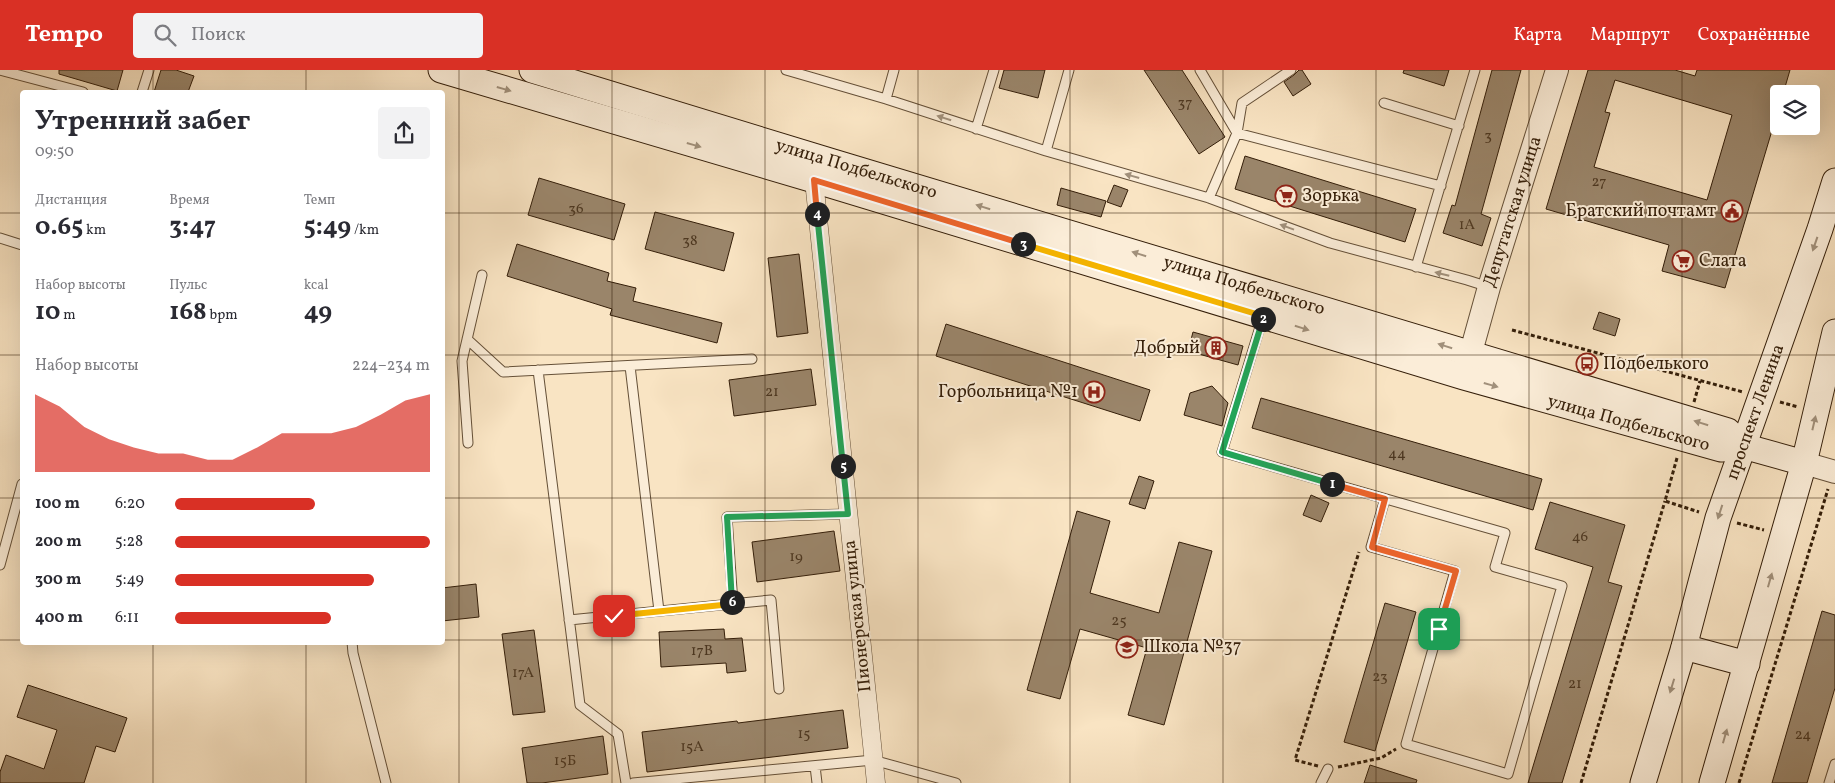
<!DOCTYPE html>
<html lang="ru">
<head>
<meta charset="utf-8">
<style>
  :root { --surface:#fff; --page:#f2f2f3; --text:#2b2b33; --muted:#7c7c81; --accent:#d93025 }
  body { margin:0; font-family:Vollkorn,serif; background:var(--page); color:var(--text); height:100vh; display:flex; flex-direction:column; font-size:19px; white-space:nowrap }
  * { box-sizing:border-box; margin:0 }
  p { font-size:16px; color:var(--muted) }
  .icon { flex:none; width:28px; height:28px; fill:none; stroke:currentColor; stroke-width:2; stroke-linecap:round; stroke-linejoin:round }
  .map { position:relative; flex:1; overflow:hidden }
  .side { position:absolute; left:20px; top:20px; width:425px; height:555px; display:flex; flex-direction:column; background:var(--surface); border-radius:5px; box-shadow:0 5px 20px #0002 }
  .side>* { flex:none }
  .tools { position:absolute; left:1770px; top:15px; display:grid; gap:10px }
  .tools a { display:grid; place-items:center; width:50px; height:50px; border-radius:5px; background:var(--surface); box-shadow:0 5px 20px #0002; font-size:25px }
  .pin { position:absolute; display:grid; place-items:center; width:42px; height:42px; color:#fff; margin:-21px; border-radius:10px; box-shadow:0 2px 8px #0006 }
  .km { position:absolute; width:25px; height:25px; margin:-12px; border-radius:50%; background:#222; color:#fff; font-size:14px; line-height:25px; text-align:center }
  .round { display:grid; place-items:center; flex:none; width:52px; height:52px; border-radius:5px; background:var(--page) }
  .head { display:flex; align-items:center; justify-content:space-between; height:85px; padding:0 15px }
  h1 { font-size:28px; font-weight:700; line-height:38px }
  .metrics { display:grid; grid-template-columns:repeat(3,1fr); gap:8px; height:85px; padding:5px 15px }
  .metrics div { display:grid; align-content:center }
  .metrics b { font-size:25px; font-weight:700 }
  .metrics small { font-size:14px; font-weight:400 }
  .metrics p { font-size:14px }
  .chart { height:140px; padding:10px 15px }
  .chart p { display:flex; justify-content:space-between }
  .chart svg { width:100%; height:90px; margin-top:5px; fill:var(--accent); opacity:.7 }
  ul { padding:0 15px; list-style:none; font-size:16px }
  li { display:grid; grid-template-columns:80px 60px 1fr; align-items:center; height:38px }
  li i { height:12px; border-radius:6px; background:var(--accent) }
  header { display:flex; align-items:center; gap:30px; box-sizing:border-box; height:70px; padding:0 25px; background:var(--accent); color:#fff }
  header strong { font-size:24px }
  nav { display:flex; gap:28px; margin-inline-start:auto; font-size:18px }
  .search { width:350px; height:45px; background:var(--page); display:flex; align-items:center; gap:12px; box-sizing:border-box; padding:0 18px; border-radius:5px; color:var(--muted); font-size:19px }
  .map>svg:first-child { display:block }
  .building { fill:#9a856a; stroke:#341e09; fill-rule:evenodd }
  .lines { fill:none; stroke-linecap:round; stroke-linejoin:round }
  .service-casing { stroke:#655038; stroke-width:11 }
  .minor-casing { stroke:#655038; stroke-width:19 }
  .tertiary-casing { stroke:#655038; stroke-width:24 }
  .secondary-casing { stroke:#341e09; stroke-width:27 }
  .path { stroke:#341e09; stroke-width:3; stroke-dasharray:4 2.5; stroke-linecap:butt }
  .service { stroke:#fbedd8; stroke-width:9 }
  .minor { stroke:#fbedd8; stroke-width:18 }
  .tertiary { stroke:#fbedd8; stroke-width:22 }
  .secondary { stroke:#fbedd8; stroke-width:25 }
  .oneway { fill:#a1907b }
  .split-1-casing { stroke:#fff; stroke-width:10 }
  .split-2-casing { stroke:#fff; stroke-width:10 }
  .split-3-casing { stroke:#fff; stroke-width:10 }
  .split-4-casing { stroke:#fff; stroke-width:10 }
  .split-5-casing { stroke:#fff; stroke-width:10 }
  .split-6-casing { stroke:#fff; stroke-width:10 }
  .split-7-casing { stroke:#fff; stroke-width:10 }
  .split-1 { stroke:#f0652b; stroke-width:6 }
  .split-2 { stroke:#22a559; stroke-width:6 }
  .split-3 { stroke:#f5b400; stroke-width:6 }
  .split-4 { stroke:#f0652b; stroke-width:6 }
  .split-5 { stroke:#22a559; stroke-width:6 }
  .split-6 { stroke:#22a559; stroke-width:6 }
  .split-7 { stroke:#f5b400; stroke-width:6 }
  .grid { fill:none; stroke:#341e09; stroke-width:1; stroke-opacity:0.55 }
  .labels { text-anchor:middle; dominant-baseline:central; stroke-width:4; stroke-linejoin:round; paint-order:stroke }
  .number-label { font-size:15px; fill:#4e3821 }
  .street-label { font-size:18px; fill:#341e09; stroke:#fbedd8 }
  .poi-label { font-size:18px; fill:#341e09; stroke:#fbedd8; text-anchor:start }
</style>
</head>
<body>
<header>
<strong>Tempo</strong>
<div class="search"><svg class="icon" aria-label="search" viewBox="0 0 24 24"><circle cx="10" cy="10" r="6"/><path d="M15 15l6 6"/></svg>Поиск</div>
<nav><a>Карта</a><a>Маршрут</a><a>Сохранённые</a></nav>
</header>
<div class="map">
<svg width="1835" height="713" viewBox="0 0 1835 713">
  <rect width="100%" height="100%" fill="#f9e4c3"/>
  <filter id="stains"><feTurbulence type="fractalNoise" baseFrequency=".004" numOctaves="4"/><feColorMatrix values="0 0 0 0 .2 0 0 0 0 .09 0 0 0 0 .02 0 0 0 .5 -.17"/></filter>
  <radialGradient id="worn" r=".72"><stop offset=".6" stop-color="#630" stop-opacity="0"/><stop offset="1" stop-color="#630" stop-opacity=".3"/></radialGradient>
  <!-- building -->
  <path class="building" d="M 59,0 L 123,0 L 117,21 L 59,4 Z
    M 161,0 L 176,0 L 194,6 L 188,22 L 154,22 Z
    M 1004,0 L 1045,0 L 1038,28 L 999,18 Z
    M 1144,0 L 1182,0 L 1225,67 L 1199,84 Z
    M 1299,0 L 1302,0 L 1311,14 L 1293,26 L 1284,12 L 1294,5 Z
    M 1404,0 L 1449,0 L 1444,16 L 1403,3 Z
    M 1492,0 L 1521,0 L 1481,144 L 1491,148 L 1482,176 L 1443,163 L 1452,135 L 1455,136 Z
    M 1588,0 L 1675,0 L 1695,6 L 1697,0 L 1790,0 L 1783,24 L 1779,24 L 1779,37 L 1725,218 L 1662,201 L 1669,175 L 1546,139 ZM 1615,10 L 1732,45 L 1707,130 L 1594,97 L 1610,43 L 1605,42 Z
    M 1245,86 L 1416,139 L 1405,172 L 1235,119 Z
    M 539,108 L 625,134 L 614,170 L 528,145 Z
    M 1114,115 L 1128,120 L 1121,137 L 1107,132 Z
    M 1061,118 L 1106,131 L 1101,147 L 1057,135 Z
    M 655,142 L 734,163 L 724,201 L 645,179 Z
    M 517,174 L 609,203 L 607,211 L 636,218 L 633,231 L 722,253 L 717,273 L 610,245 L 612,239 L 507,206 Z
    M 799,184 L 808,263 L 777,267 L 768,188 Z
    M 1599,242 L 1620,249 L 1615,266 L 1593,259 Z
    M 946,254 L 1150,320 L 1140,351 L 936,286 Z
    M 1193,262 L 1243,276 L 1238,295 L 1188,281 Z
    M 811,299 L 816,335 L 734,346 L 729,310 Z
    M 1212,316 L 1228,333 L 1222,356 L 1184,345 L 1190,323 Z
    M 1261,328 L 1542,409 L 1533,440 L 1252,358 Z
    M 1139,406 L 1154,411 L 1145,439 L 1129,434 Z
    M 1311,425 L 1329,433 L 1321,452 L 1303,445 Z
    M 1550,432 L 1625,455 L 1608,512 L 1622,516 L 1562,713 L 1528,713 L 1593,497 L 1535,479 Z
    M 1077,441 L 1110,451 L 1090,523 L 1159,543 L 1179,472 L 1212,481 L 1164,655 L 1128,645 L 1147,578 L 1080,559 L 1060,629 L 1027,620 Z
    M 834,461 L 840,501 L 757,512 L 752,472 Z
    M 476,514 L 479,547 L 442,551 L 442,518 Z
    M 1385,533 L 1416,542 L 1375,681 L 1344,672 Z
    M 1822,541 L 1835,545 L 1835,618 L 1807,713 L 1772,713 Z
    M 724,559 L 725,569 L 742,568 L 746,601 L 727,603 L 726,593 L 661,597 L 659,562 Z
    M 534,560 L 545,642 L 513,645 L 502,564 Z
    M 28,615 L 127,648 L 115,682 L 96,676 L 84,713 L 0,713 L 0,702 L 6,685 L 44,699 L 57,660 L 17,647 Z
    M 843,640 L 848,678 L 647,702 L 642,662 L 737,651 L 738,653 Z
    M 603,666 L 608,704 L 542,713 L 527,713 L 522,678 Z
    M 1370,695 L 1417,710 L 1416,713 L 1364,713 Z"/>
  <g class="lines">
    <!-- service casing -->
    <g class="service-casing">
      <path id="service" d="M 0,0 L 83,22
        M 786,0 L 886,29 L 1046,81 L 1209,128 L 1330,173 L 1467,210 L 1489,217
        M 1200,0 L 1237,63 L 1441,116
        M 142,22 L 149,0
        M 886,29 L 894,0
        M 1384,33 L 1459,56
        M 976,59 L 994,0
        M 1046,81 L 1069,0
        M 1209,128 L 1237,63 L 1242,33 L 1291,0
        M 0,168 L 22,175
        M 1416,197 L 1475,0
        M 1263,247 L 1222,382 L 1505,463 L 1495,497 L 1562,516 L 1508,704 L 1406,674 L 1455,501 L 1371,477 L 1385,429
        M 467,269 L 503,302 L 752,289
        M 630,296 L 659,541
        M 538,300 L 580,635 L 618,664 L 626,713
        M 468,373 L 462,291 L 482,205
        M 0,495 L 22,414
        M 733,534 L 727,447 L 848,444
        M 569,550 L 771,530 L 779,619
        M 352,572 L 353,583 L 386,713
        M 815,696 L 817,713
        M 633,713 L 873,690 L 956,713
        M 1321,713 L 1328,699
        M 1829,713 L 1835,694"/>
    </g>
    <!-- minor casing -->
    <g class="minor-casing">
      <path id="minor" d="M 814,110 L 876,713"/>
    </g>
    <!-- tertiary casing -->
    <g class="tertiary-casing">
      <g id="tertiary">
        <path id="s1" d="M 1466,300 L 1489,217 L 1557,0"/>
        <path d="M 1804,393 L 1835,402"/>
      </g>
    </g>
    <!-- secondary casing -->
    <g class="secondary-casing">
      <g id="secondary">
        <path id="s2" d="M 441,0 L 814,110 L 1464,307 L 1721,379 L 1743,376 L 1804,393"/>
        <path id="s3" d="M 532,0 L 833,92 L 1728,361 L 1743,376"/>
        <path d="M 1684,577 L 1747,594"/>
        <path id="s4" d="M 1643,713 L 1684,577 L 1718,448 L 1820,159 L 1835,111"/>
        <path d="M 1712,713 L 1804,393 L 1835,262"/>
      </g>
    </g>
    <!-- path -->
    <path class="path" d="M 1512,260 L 1743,322
      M 1694,332 L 1700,311
      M 1780,332 L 1798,337
      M 1677,388 L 1665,431 L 1699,442
      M 1737,453 L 1764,460
      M 1318,696 L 1295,690 L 1359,482
      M 1338,697 L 1381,688 L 1396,679
      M 1581,713 L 1665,431
      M 1739,713 L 1828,419"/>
    <!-- service -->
    <use href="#service" class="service"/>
    <!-- minor -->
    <use href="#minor" class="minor"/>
    <!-- tertiary -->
    <use href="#tertiary" class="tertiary"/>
    <!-- secondary -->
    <use href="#secondary" class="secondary"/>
  </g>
  <!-- one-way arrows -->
  <defs><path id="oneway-solid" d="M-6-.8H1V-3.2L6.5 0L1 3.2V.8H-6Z" transform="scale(1.25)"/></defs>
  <g class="oneway">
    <use href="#oneway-solid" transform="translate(504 19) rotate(16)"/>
    <use href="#oneway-solid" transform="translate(944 48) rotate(-162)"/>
    <use href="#oneway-solid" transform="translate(694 75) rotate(16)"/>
    <use href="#oneway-solid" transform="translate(1132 106) rotate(-164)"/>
    <use href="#oneway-solid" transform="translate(983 137) rotate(-163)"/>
    <use href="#oneway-solid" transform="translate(1287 157) rotate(-160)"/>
    <use href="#oneway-solid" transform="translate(1815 174) rotate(109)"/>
    <use href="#oneway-solid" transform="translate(1139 184) rotate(-163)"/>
    <use href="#oneway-solid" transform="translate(1442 204) rotate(-166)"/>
    <use href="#oneway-solid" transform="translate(1302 258) rotate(17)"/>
    <use href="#oneway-solid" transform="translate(1445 276) rotate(-163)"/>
    <use href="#oneway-solid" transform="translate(1491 315) rotate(16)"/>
    <use href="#oneway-solid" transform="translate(1701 353) rotate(-163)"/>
    <use href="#oneway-solid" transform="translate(1814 353) rotate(-77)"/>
    <use href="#oneway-solid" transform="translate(1720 442) rotate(108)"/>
    <use href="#oneway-solid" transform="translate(1770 510) rotate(-74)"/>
    <use href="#oneway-solid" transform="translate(1672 616) rotate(107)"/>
    <use href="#oneway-solid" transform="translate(1725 666) rotate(-74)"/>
  </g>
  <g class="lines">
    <!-- split-1 casing -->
    <g class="split-1-casing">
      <path id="split-1" d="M 1332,414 L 1385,429 L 1372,477 L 1456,501 L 1439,559"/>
    </g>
    <!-- split-2 casing -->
    <g class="split-2-casing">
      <path id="split-2" d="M 1263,249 L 1222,382 L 1332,414"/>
    </g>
    <!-- split-3 casing -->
    <g class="split-3-casing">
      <path id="split-3" d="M 1023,174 L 1263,246 L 1263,249"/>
    </g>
    <!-- split-4 casing -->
    <g class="split-4-casing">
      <path id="split-4" d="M 817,144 L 814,110 L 1023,174"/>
    </g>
    <!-- split-5 casing -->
    <g class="split-5-casing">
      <path id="split-5" d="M 817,144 L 843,396"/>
    </g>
    <!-- split-6 casing -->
    <g class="split-6-casing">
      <path id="split-6" d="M 732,532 L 727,447 L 848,444 L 843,396"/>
    </g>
    <!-- split-7 casing -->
    <g class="split-7-casing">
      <path id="split-7" d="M 614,546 L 732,534 L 732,532"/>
    </g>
    <!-- split-1 -->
    <use href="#split-1" class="split-1"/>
    <!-- split-2 -->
    <use href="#split-2" class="split-2"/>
    <!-- split-3 -->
    <use href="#split-3" class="split-3"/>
    <!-- split-4 -->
    <use href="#split-4" class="split-4"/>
    <!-- split-5 -->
    <use href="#split-5" class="split-5"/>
    <!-- split-6 -->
    <use href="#split-6" class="split-6"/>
    <!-- split-7 -->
    <use href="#split-7" class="split-7"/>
  </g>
  <!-- grid -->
  <path class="grid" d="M 153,0 L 153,22M 306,0 L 306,22M 459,0 L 459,713M 612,0 L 612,713M 765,0 L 765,713M 918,0 L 918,713M 1070,0 L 1070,713M 1223,0 L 1223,713M 1376,0 L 1376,713M 1529,0 L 1529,713M 1682,0 L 1682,713M 0,143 L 22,143M 442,143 L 1835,143M 0,285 L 22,285M 442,285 L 1835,285M 0,428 L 22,428M 442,428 L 1835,428M 0,570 L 22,570M 442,570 L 1835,570M 153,572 L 153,713M 306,572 L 306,713"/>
  <!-- icons -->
  <defs>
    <g id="supermarket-ring" transform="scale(1.125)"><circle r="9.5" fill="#fbedd8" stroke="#8f2418" stroke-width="1.5"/><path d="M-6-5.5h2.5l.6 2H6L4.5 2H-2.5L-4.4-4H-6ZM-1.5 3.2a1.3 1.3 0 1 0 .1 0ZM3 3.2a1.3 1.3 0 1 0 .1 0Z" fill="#8f2418"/></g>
    <g id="civic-ring" transform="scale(1.125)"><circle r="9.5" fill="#fbedd8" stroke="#8f2418" stroke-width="1.5"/><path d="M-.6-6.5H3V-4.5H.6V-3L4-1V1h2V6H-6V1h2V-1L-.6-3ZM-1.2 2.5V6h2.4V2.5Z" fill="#8f2418"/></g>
    <g id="building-ring" transform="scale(1.125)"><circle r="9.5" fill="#fbedd8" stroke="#8f2418" stroke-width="1.5"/><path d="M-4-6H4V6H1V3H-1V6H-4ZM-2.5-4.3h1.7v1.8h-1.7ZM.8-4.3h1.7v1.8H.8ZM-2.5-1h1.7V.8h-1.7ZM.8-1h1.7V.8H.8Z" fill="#8f2418"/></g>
    <g id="bus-ring" transform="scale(1.125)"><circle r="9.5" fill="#fbedd8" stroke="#8f2418" stroke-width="1.5"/><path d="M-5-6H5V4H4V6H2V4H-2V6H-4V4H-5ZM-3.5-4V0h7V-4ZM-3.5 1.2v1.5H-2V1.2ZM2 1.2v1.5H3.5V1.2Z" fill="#8f2418"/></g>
    <g id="hospital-ring" transform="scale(1.125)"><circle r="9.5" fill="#fbedd8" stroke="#8f2418" stroke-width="1.5"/><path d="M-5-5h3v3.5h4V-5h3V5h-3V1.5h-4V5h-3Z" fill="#8f2418"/></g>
    <g id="school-ring" transform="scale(1.125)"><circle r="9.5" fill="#fbedd8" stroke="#8f2418" stroke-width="1.5"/><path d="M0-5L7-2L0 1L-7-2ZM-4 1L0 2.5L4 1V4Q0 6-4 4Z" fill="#8f2418"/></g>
  </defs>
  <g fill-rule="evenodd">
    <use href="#supermarket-ring" x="1286" y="126"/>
    <use href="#civic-ring" x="1732" y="141"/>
    <use href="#supermarket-ring" x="1683" y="191"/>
    <use href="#building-ring" x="1216" y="278"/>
    <use href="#bus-ring" x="1587" y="294"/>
    <use href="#hospital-ring" x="1094" y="322"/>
    <use href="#school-ring" x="1127" y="577"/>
  </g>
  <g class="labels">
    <!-- number labels -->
    <g class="number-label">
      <text x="1185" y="33">37</text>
      <text x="1488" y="66">3</text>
      <text x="1599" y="112">27</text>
      <text x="576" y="139">36</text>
      <text x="1467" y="155">1А</text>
      <text x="690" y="171">38</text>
      <text x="772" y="322">21</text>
      <text x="1397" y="384">44</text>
      <text x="1580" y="467">46</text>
      <text x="796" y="487">19</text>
      <text x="1119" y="551">25</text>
      <text x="702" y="581">17В</text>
      <text x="523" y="603">17А</text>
      <text x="1380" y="607">23</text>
      <text x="1575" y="614">21</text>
      <text x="804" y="664">15</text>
      <text x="1803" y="665">24</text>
      <text x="692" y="677">15А</text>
      <text x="565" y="691">15Б</text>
    </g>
    <!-- street labels -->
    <g class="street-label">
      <text stroke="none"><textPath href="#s3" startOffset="339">улица Подбельского</textPath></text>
      <text stroke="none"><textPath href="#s1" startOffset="165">Депутатская улица</textPath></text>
      <text stroke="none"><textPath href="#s3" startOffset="744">улица Подбельского</textPath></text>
      <text stroke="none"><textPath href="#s4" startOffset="388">проспект Ленина</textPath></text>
      <text stroke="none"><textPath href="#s2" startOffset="1239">улица Подбельского</textPath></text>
      <text transform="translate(858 546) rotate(-96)">Пионерская улица</text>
    </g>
    <!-- poi labels -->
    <g class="poi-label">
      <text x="1302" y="126">Зорька</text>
      <text x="1716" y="141" text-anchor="end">Братский почтамт</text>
      <text x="1699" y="191">Слата</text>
      <text x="1200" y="278" text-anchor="end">Добрый</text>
      <text x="1603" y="294">Подбелького</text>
      <text x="1078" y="322" text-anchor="end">Горбольница №1</text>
      <text x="1143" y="577">Школа №37</text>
    </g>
  </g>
  <rect width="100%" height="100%" filter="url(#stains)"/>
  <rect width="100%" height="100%" fill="url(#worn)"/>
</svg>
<div class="tools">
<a><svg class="icon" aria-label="layers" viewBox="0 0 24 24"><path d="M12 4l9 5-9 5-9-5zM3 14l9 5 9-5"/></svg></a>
</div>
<div class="pin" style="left:1439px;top:559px;background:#1e9e55"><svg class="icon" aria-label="arrive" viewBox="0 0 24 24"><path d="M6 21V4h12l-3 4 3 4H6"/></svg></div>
<div class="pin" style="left:614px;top:546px;background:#d93025"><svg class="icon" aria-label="check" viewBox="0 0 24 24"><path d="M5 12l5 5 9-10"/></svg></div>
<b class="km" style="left:1332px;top:414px">1</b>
<b class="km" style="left:1263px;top:249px">2</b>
<b class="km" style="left:1023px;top:174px">3</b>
<b class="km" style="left:817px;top:144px">4</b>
<b class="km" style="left:843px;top:396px">5</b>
<b class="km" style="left:732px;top:532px">6</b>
<section class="side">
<div class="head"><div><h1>Утренний забег</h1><p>09:50</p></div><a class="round"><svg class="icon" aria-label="share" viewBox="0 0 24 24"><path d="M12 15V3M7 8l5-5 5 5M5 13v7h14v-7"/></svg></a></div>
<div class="metrics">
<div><p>Дистанция</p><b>0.65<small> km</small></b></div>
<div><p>Время</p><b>3:47</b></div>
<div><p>Темп</p><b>5:49<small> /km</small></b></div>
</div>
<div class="metrics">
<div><p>Набор высоты</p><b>10<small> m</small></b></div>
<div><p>Пульс</p><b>168<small> bpm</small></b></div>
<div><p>kcal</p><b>49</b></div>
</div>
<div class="chart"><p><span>Набор высоты</span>224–234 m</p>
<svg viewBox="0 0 160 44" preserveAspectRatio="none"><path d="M0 44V6L10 12L20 22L30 28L40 32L50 35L60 35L70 38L80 38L90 32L100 25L110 25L120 25L130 22L140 16L150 9L160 6V44z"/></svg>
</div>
<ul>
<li><b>100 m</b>6:20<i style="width:55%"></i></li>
<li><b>200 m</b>5:28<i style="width:100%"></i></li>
<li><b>300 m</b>5:49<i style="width:78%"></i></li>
<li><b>400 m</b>6:11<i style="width:61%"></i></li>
</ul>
</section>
</div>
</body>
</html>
